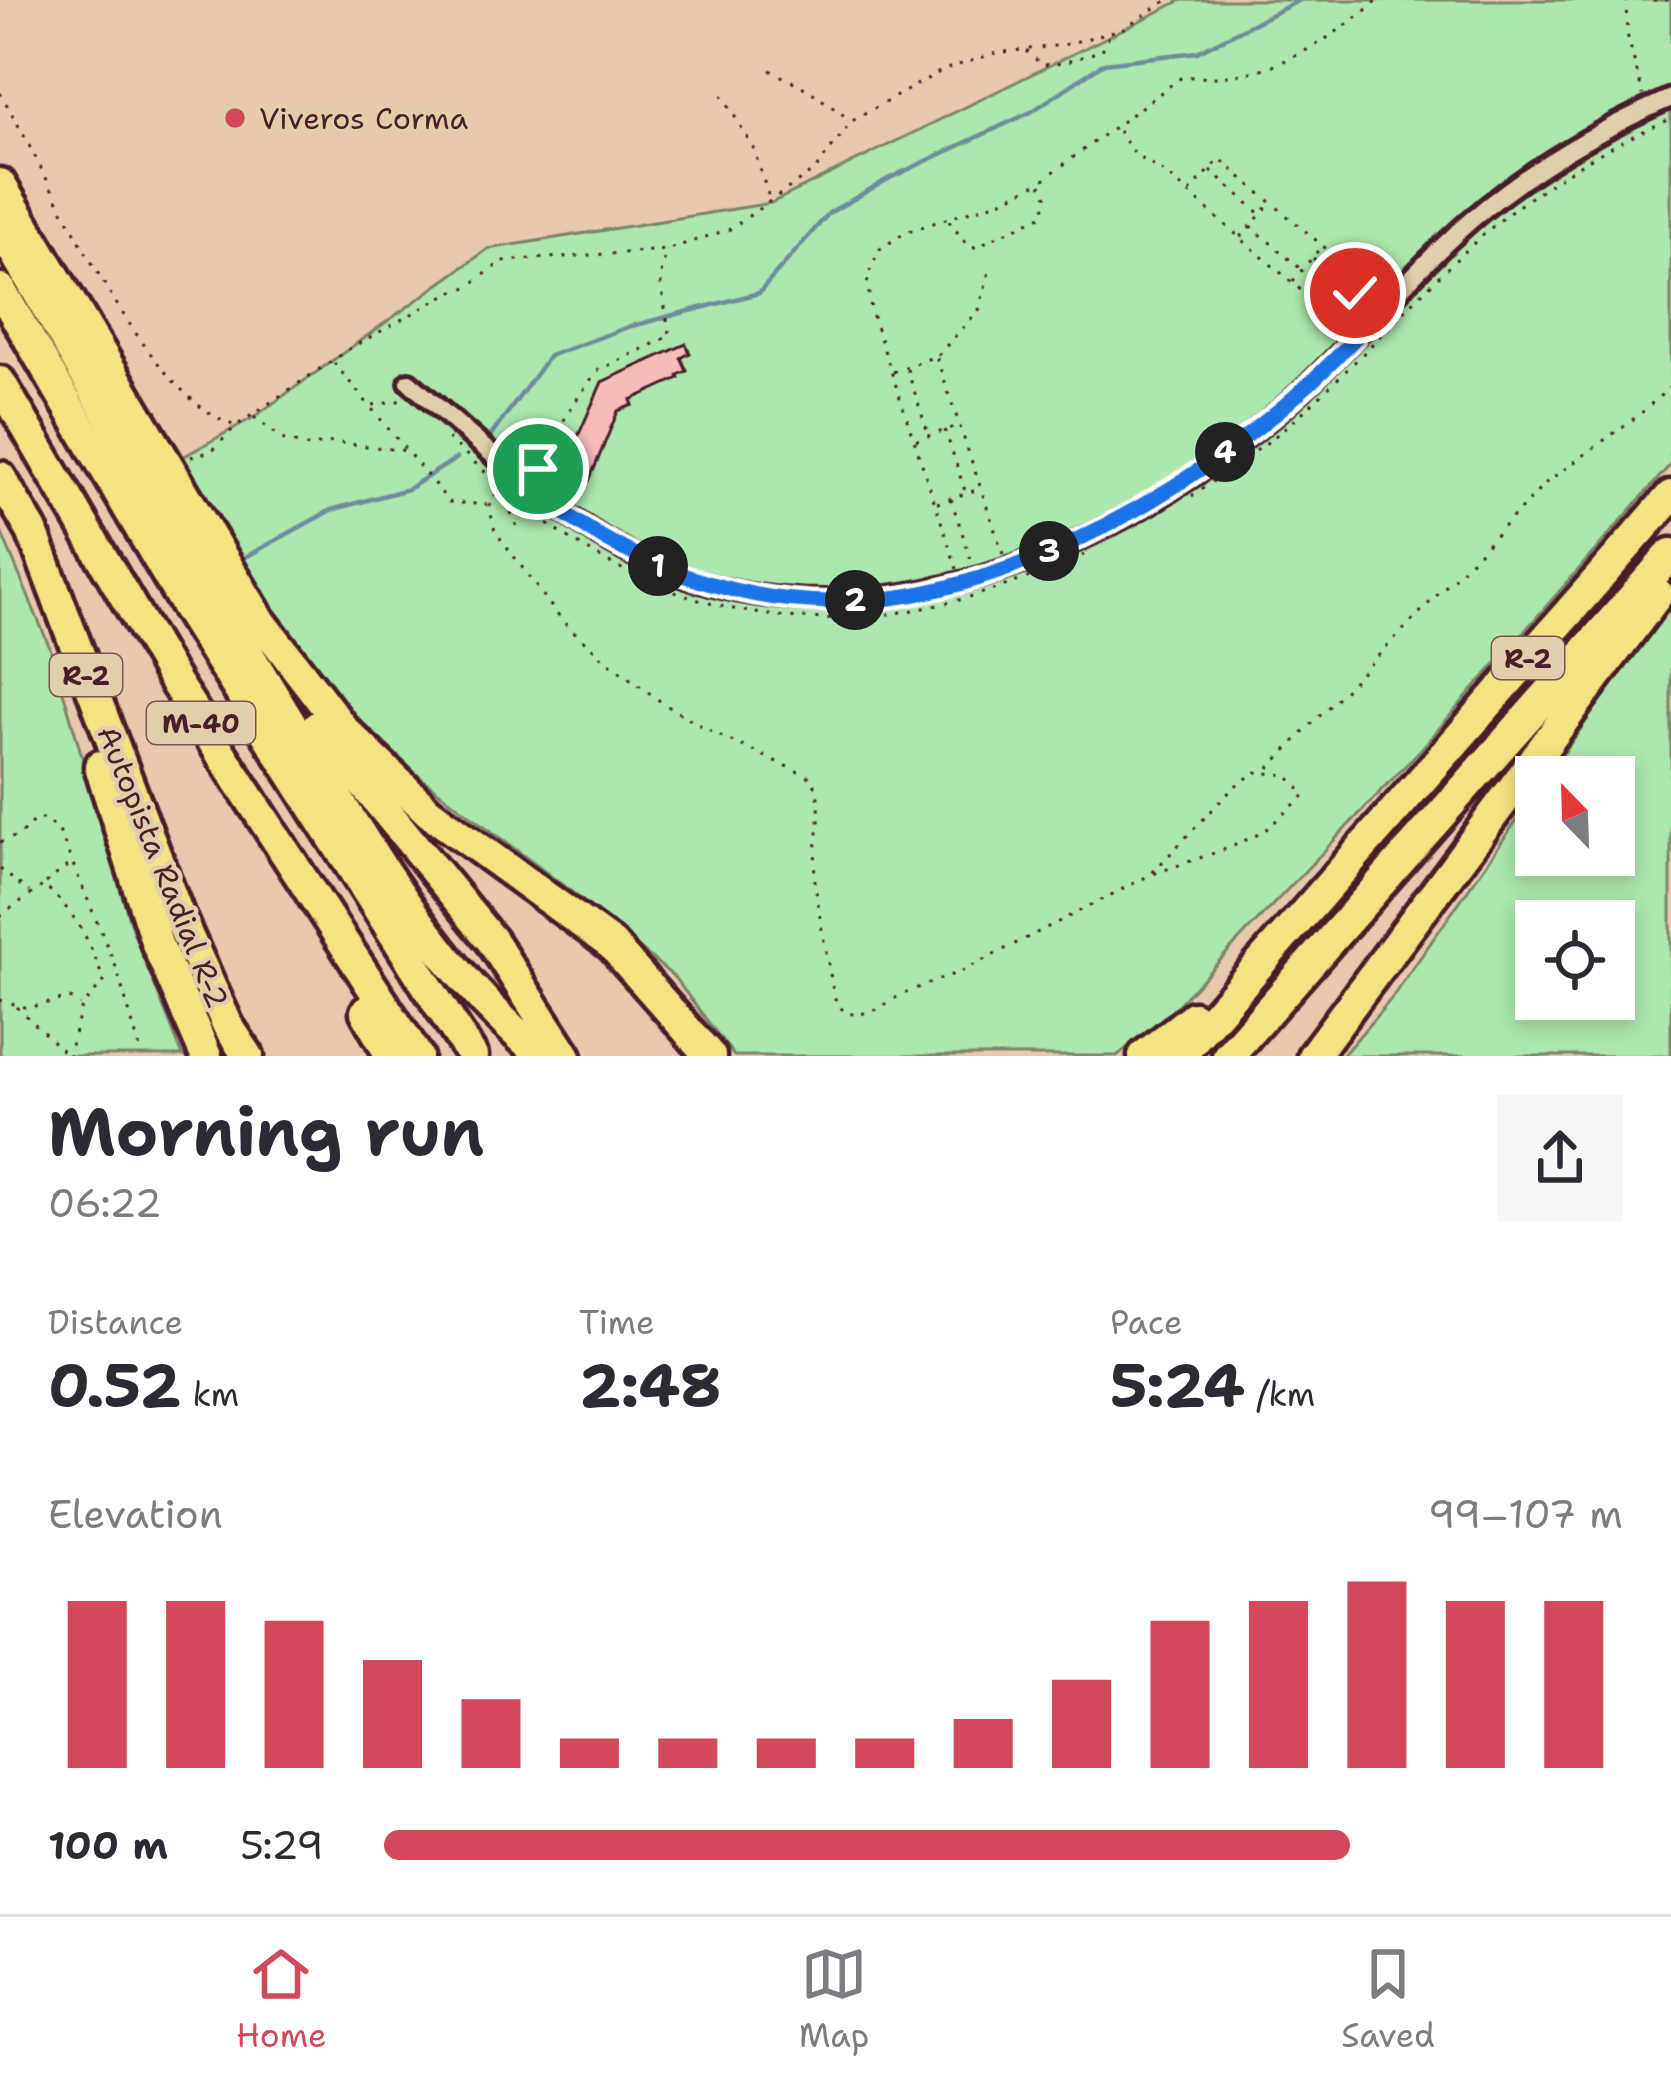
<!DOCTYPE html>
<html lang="en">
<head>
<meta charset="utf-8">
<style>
  :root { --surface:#fff; --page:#f7f7f7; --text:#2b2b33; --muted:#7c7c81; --line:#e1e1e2; --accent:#d1495b }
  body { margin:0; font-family:"Shantell Sans",sans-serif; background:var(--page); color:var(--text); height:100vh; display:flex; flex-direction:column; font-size:45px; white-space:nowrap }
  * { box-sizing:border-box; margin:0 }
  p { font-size:39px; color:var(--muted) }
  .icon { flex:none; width:66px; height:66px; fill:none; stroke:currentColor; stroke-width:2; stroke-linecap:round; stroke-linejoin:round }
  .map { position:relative; height:1056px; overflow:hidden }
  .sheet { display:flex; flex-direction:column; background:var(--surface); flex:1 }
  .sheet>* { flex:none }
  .needle { width:78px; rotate:337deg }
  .tools { position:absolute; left:1515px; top:756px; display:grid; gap:24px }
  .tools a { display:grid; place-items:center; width:120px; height:120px; border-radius:0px; background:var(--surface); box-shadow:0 6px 18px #0003; font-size:60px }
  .pin { position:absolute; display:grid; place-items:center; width:102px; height:102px; color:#fff; margin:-51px; border:6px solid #fff; border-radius:50%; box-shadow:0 3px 12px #0007 }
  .km { position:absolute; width:60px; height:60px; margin:-30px; border-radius:50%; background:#222; color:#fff; font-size:33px; line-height:60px; text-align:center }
  .round { display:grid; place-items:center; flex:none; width:126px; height:126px; border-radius:0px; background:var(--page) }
  .overview { display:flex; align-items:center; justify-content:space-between; height:204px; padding:0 48px }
  h1 { font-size:66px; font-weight:700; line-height:90px }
  .metrics { display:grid; grid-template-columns:repeat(3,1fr); gap:18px; height:204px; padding:12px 48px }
  .metrics div { display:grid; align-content:center }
  .metrics b { font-size:60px; font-weight:700 }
  .metrics small { font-size:33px; font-weight:400 }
  .metrics p { font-size:33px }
  .chart { height:336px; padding:24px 48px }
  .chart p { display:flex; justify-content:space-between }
  .chart svg { width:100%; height:216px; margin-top:12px; stroke:var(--accent); stroke-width:6 }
  ul { padding:0 48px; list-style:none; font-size:39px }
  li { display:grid; grid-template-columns:192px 144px 1fr; align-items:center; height:90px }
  li i { height:30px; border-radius:15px; background:var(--accent) }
  .dock { display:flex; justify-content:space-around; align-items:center; height:168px; border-top:3px solid var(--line); background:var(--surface); font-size:33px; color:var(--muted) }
  .dock a { display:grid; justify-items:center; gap:6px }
  .dock .current { color:var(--accent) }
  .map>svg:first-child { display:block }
  .green { fill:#ace7ad; stroke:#7b836c; stroke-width:3; fill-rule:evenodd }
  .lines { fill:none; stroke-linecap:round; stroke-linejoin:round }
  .stream { stroke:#708c9e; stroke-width:4.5 }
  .building { fill:#f7bbba; stroke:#4a1f2b; stroke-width:3 }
  .minor-casing { stroke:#4a1f2b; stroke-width:26 }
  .motorway-casing { stroke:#4a1f2b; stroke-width:39 }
  .path { stroke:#4a1f2b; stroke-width:3; stroke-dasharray:3 9; stroke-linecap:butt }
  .minor { stroke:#e1cfac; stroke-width:16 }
  .motorway { stroke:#f4e382; stroke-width:30 }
  .route-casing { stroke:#fff; stroke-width:24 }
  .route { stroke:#1a73e8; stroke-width:15 }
  .poi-dot { fill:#d1495b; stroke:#e1cfac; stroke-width:4.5 }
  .labels { text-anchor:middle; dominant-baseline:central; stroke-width:9; stroke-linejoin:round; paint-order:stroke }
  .shield { fill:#e1cfac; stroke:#775452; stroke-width:3 }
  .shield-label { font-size:27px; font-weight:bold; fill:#4a1f2b }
  .poi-label { font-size:30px; fill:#4a1f2b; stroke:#e1cfac; text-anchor:start }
  .street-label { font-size:30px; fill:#4a1f2b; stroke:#e1cfac }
</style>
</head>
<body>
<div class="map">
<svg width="1671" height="1056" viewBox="0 0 1671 1056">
  <rect width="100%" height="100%" fill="#e8c9b0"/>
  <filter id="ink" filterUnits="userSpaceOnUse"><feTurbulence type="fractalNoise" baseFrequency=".00833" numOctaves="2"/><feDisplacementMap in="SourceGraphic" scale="24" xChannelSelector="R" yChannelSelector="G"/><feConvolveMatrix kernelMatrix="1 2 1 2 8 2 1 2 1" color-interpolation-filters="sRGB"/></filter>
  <g filter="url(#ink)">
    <!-- green -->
    <path class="green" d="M 1182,0 L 1671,0 L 1671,464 L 1422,748 L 1167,1016 L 1117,1056 L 734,1056 L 674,977 L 573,893 L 421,778 L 337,698 L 250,592 L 172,463 L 254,417 L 488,249 L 771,203 Z
      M 0,529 L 52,653 L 132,929 L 183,1056 L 0,1056 Z
      M 1671,600 L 1671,1056 L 1342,1056 L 1391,999 L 1536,793 L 1536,855 L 1614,855 L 1614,777 L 1547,777 ZM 1536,921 L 1614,921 L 1614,999 L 1536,999 Z"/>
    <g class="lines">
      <!-- stream -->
      <path class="stream" d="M 490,437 L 549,356 L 628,327 L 759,293 L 829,213 L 890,178 L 1031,112 L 1104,63 L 1197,52 L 1300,0
        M 240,560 L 331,510 L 408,489 L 457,458"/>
    </g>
    <!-- building -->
    <path class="building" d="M 686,344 L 690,353 L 681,358 L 687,371 L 678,375 L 679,378 L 631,400 L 633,405 L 618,411 L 589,481 L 585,480 L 581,488 L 566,483 L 568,478 L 561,475 L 602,382 Z"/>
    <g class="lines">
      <!-- minor casing -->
      <g class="minor-casing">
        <path id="minor" d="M 409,382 C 491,452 570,533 673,573 C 889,655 1145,538 1304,389 C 1361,335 1411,273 1470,221 C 1529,170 1600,129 1671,98"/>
      </g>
      <!-- motorway casing -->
      <g class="motorway-casing">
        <path id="motorway" d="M 0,184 L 259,619 L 344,730 L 429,812 L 612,945 L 710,1056
          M 0,227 C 103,403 202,582 310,755 C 379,864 442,974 543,1056
          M 0,289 L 188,610 L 472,1056
          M 0,382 L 176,684 L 417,1056
          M 0,477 L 32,531 L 179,917 L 228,1026 L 248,1056
          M 317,727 L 492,941 L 566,1056
          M 100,766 L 157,944 L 206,1056
          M 366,1012 L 391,1056
          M 1144,1056 L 1193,1017
          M 1179,1056 L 1671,496
          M 1228,1056 L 1671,554
          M 1313,1056 L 1658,594"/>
      </g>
      <!-- path -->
      <path class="path" d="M 1626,0 L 1627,34 L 1643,95
        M 1653,0 L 1669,0
        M 1026,51 L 1042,65 L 1064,63 L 1102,50 L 1111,32
        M 770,70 L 809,90 L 850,120
        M 0,93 C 51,177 141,393 233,425
        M 722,95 L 753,147 L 770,201
        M 1118,131 L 1136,156 L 1165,173 L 1345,328
        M 1211,171 L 1261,214
        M 1190,192 L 1220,159 L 1375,290
        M 949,221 L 967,245 L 975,247 L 1043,215 L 1047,196 L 1041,184
        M 1251,226 L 1302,270
        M 1241,237 L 1270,204
        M 1313,258 L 1355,293
        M 1293,281 L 1321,247
        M 1335,317 L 1363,283
        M 938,355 L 979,310 L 989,272
        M 334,363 L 449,502 L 487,505
        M 907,369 L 929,436
        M 893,372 L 936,356 L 1003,554
        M 373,405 L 405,400
        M 254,417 L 284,440 L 309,447 L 333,442 L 408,451
        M 945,430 L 966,494
        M 448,438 C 486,473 525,510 568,538 C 741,650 903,635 1084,555
        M 916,440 L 958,426
        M 1256,451 C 1340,387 1404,304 1483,235 C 1538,186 1604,147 1671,119
        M 191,457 L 212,451 L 236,426 L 349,349 L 451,292 L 468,287 L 503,261 L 666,250 L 730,229 L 816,169 L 852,121 L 943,70 L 996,53 L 1063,45 L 1122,29 L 1168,0
        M 533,468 L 538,469 L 570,409 L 597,371 L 670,336 L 660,279 L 666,250
        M 502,483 L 489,506 L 495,531 L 562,621 L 608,662 L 664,704 L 712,732 L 812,778 C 828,813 812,846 815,882 C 819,920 828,959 834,997 L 844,1012 L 857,1015 L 875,1010 L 904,993 L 962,971 L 1150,875 L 1235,786 L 1256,772 L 1287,775 L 1305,795 L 1263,832 L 1229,848 L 1150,875
        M 502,490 L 517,527
        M 1192,496 L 1243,460
        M 951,499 L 971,560
        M 937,503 L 979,489
        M 957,569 L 871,311 L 867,277 L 880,249 L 906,232 L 998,202 L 1040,182 L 1183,76 C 1259,85 1321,48 1378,0
        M 1269,768 L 1547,482 L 1639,415 L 1671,386
        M 0,842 L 20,835 L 35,819 L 44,819 L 59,831 L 116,967 L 142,1056
        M 0,869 L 29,892
        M 46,883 L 71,863
        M 0,916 L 44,885 C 78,916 89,939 104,982 L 82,1006 L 68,1056
        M 0,1000 L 28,1008 L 70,998 L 80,1005
        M 17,1007 L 66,1054"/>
      <!-- minor -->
      <use href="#minor" class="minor"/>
      <!-- motorway -->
      <use href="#motorway" class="motorway"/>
    </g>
  </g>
  <g class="lines" filter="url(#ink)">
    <!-- route casing -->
    <g class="route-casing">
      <path id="route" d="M 538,469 L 522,464 L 514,472 C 612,563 749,615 883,599 C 1050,580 1245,459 1356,337 L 1334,318 L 1355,293"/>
    </g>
    <!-- route -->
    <use href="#route" class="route"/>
  </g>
  <!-- markers -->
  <circle class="poi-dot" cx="235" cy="118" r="12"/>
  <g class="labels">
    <!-- shield labels -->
    <g class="shield">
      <rect x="1492" y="637" width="72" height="42" rx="9"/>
      <rect x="50" y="654" width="72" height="42" rx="9"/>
      <rect x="147" y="702" width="108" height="42" rx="9"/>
    </g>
    <g class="shield-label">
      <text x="1528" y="658">R-2</text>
      <text x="86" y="675">R-2</text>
      <text x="201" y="723">M-40</text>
    </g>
    <!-- poi labels -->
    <g class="poi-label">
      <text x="259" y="118">Viveros Corma</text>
    </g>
    <!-- street labels -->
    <g class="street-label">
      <text transform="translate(163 867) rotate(68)">Autopista Radial R-2</text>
    </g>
  </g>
</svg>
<div class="tools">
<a><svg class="needle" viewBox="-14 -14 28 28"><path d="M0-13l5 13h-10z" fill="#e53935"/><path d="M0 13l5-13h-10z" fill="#7c7c81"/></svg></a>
<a><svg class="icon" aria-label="locate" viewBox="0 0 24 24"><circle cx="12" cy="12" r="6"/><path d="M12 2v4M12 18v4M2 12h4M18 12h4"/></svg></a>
</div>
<div class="pin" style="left:538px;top:469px;background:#1e9e55"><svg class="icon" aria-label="arrive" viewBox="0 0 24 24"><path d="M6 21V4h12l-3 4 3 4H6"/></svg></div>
<div class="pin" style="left:1355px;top:293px;background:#d93025"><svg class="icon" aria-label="check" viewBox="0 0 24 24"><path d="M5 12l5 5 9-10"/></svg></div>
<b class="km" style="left:658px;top:566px">1</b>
<b class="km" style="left:855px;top:600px">2</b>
<b class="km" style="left:1049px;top:551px">3</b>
<b class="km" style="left:1225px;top:452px">4</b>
</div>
<section class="sheet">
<div class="overview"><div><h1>Morning run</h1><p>06:22</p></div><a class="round"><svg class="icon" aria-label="share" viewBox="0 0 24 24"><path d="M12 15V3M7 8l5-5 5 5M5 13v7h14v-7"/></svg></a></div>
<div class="metrics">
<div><p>Distance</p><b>0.52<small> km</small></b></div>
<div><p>Time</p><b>2:48</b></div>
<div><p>Pace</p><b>5:24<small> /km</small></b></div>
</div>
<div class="chart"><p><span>Elevation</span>99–107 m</p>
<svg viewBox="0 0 160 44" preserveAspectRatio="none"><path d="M5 44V10M15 44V10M25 44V14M35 44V22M45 44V30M55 44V38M65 44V38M75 44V38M85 44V38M95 44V34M105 44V26M115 44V14M125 44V10M135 44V6M145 44V10M155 44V10"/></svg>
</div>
<ul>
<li><b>100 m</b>5:29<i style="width:78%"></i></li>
</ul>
</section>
<nav class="dock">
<a class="current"><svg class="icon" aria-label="home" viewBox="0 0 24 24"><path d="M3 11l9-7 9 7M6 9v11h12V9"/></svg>Home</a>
<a><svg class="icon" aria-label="map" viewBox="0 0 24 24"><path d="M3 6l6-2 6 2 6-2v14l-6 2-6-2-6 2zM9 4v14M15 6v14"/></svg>Map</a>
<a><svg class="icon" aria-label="saved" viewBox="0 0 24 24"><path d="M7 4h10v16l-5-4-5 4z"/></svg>Saved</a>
</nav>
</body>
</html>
